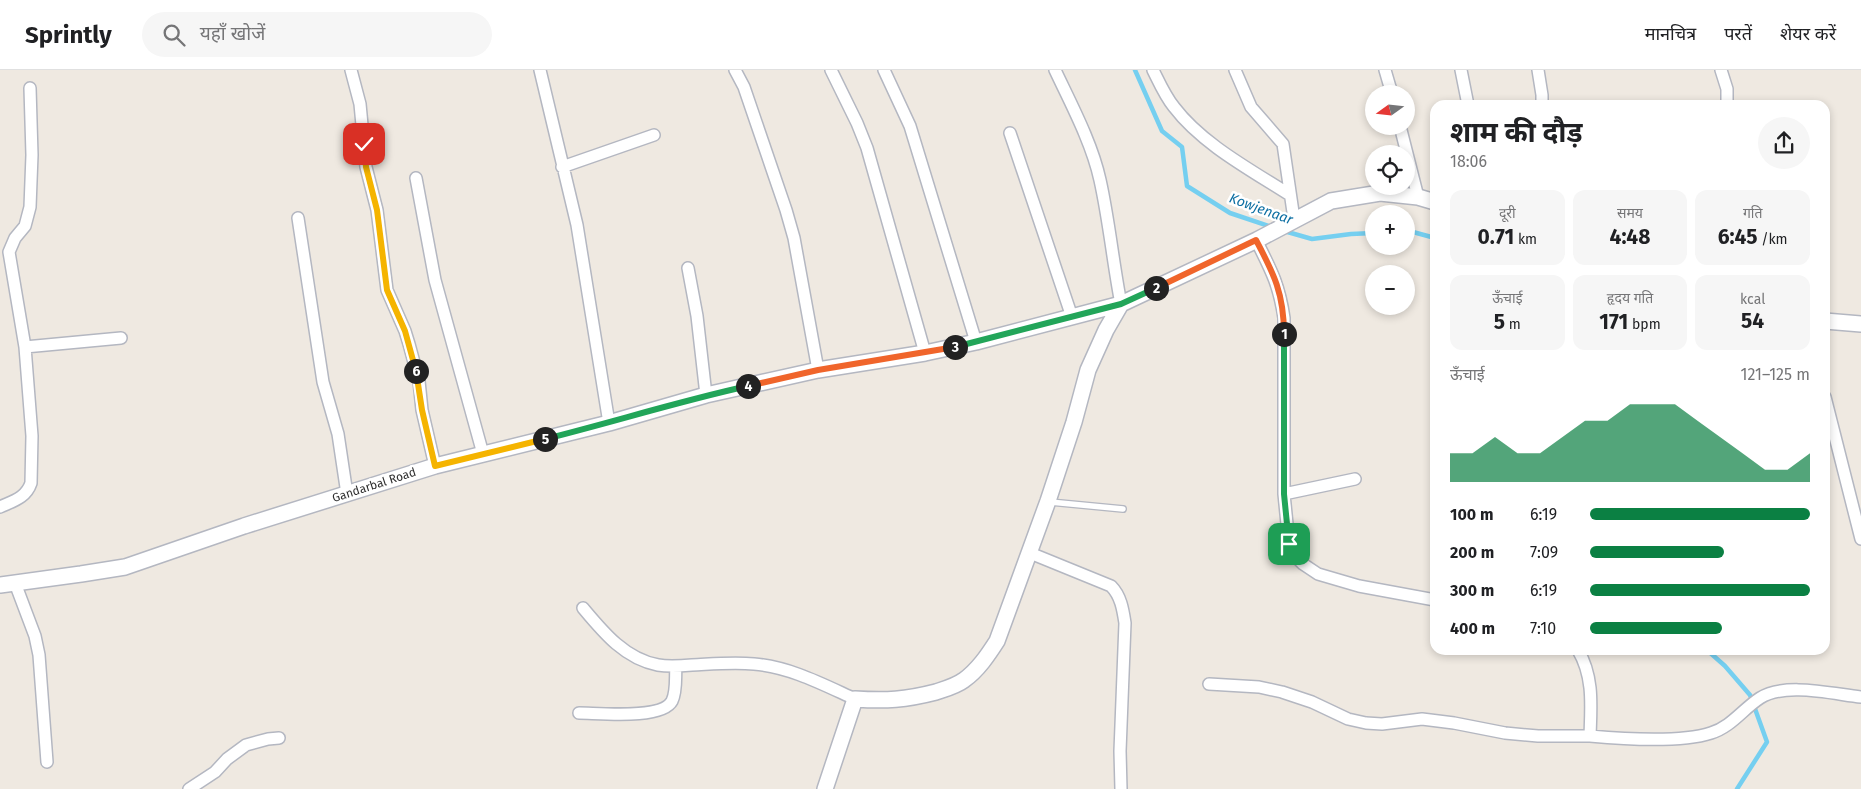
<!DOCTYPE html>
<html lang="hi">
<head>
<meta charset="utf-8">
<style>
  :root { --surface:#fff; --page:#f6f6f6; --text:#202124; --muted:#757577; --line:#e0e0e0; --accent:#0b8043 }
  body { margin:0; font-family:"Fira Sans","Noto Sans Devanagari",sans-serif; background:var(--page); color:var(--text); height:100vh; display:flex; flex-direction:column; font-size:19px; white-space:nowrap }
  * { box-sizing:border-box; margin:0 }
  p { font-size:16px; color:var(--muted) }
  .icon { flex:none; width:28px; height:28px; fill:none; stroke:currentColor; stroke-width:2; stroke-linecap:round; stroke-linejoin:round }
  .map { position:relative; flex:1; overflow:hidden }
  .side { position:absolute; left:1430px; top:30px; width:400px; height:555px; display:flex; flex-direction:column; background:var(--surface); border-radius:15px; box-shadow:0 2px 8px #0003 }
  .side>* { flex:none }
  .needle { width:32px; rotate:255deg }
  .fabs { position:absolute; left:1365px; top:15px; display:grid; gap:10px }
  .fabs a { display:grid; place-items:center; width:50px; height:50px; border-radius:50%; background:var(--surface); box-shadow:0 2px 8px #0003; font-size:25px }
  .pin { position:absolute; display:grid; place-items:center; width:42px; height:42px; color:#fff; margin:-21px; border-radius:10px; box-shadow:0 2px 8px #0006 }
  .km { position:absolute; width:25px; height:25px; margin:-12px; border-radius:50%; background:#222; color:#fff; font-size:14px; line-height:25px; text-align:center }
  .round { display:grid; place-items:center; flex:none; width:52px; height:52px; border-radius:26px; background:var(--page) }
  .headline { display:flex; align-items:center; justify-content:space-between; height:85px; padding:0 20px }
  h1 { font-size:28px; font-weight:700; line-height:38px }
  .figures { display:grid; grid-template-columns:repeat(3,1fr); gap:8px; height:85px; padding:5px 20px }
  .figures div { display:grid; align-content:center; border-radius:12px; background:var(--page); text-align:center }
  .figures b { font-size:21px; font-weight:700 }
  .figures small { font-size:14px; font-weight:400 }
  .figures p { font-size:14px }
  .chart { height:140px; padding:10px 20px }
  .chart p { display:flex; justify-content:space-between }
  .chart svg { width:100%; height:90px; margin-top:5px; fill:var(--accent); opacity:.7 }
  ul { padding:0 20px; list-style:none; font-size:16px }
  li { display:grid; grid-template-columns:80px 60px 1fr; align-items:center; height:38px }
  li i { height:12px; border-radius:6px; background:var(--accent) }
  header { display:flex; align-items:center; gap:30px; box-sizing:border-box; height:70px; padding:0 25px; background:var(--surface); border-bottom:1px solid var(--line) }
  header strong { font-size:24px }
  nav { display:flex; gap:28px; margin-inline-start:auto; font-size:18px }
  .search { width:350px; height:45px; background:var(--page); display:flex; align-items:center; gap:12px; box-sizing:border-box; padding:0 18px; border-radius:28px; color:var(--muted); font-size:19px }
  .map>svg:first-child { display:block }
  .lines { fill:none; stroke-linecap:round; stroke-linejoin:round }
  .stream { stroke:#75cff0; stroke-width:4.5 }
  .service-casing { stroke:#b4b7c1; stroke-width:8 }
  .minor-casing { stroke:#b4b7c1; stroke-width:14 }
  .tertiary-casing { stroke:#b4b7c1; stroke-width:18 }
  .service { stroke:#fff; stroke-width:5.5 }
  .minor { stroke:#fff; stroke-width:11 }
  .tertiary { stroke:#fff; stroke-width:15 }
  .split-1-casing { stroke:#fff; stroke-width:10 }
  .split-2-casing { stroke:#fff; stroke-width:10 }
  .split-3-casing { stroke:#fff; stroke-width:10 }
  .split-4-casing { stroke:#fff; stroke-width:10 }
  .split-5-casing { stroke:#fff; stroke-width:10 }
  .split-6-casing { stroke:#fff; stroke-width:10 }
  .split-7-casing { stroke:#fff; stroke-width:10 }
  .split-1 { stroke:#22a559; stroke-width:6 }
  .split-2 { stroke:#f0652b; stroke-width:6 }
  .split-3 { stroke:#22a559; stroke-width:6 }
  .split-4 { stroke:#f0652b; stroke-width:6 }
  .split-5 { stroke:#22a559; stroke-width:6 }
  .split-6 { stroke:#f5b400; stroke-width:6 }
  .split-7 { stroke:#f5b400; stroke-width:6 }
  .labels { text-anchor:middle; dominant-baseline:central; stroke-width:5; stroke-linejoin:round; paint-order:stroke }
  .street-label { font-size:12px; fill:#2e2e2e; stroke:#fff }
  .water-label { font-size:14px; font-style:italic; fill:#0d6fa3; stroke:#fff }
</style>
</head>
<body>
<header>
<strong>Sprintly</strong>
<div class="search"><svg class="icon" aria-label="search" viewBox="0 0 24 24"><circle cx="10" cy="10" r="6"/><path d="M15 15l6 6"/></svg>यहाँ खोजें</div>
<nav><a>मानचित्र</a><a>परतें</a><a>शेयर करें</a></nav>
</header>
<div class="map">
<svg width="1861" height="719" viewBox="0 0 1861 719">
  <rect width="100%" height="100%" fill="#efe9e1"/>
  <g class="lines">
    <!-- stream -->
    <path class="stream" d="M 1135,0 L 1162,61 L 1182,77 L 1187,116 L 1230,143 L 1272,157
      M 1284,161 L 1312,169 L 1351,164 L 1374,163
      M 1406,162 L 1413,162 L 1435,168
      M 1707,580 L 1725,596 L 1750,625 L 1767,672 L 1737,719"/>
    <!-- service casing -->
    <g class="service-casing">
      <path id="service" d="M 1050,432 L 1123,439"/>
    </g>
    <!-- minor casing -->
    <g class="minor-casing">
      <path id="minor" d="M 351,0 L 360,34 L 366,97 L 377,140 L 387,220 L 405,261 L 409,274 L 419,311 L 422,340 L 435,396
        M 540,0 L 577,155 L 609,353
        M 735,0 L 744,17 L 786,140 L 794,168 L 818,300
        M 831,0 L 857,53 L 867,78 L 925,283
        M 884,0 L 910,56 L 976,272
        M 1055,0 C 1071,34 1092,73 1100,110 C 1109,150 1113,193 1121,234
        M 1153,0 C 1159,12 1165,26 1174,37 C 1202,74 1251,100 1290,125
        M 1235,0 L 1251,37 L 1283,74 L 1294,149
        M 1385,0 L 1392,24
        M 1461,0 L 1468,35
        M 1538,0 L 1542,25 L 1542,35
        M 1721,0 L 1727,19 L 1727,35
        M 1400,56 L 1418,127
        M 1010,63 L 1072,247
        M 562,97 L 654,65
        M 416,108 L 435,210 L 483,384
        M 298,148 L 323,312 L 338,364 L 347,424
        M 1256,170 C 1271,200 1279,214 1284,248 L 1284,424 L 1289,474 L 1294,485 L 1303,494 L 1318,504 L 1359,516 L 1435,530
        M 688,198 L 697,246 L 706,325
        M 25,277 L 121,268
        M 1825,327 L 1861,469
        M 1284,424 L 1355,409
        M 0,437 C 13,431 26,428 31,413 L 32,366 L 25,277 L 9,182 L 15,168 L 25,156 L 30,137 L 32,85 L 30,18
        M 1030,483 L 1111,516 C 1121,526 1123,540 1125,553 L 1120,681 L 1121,719
        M 15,513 L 35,566 L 39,585 L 47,692
        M 583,538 C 603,562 625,589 658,595 C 669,597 681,596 692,595 C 713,594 733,592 754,594 C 790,597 822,614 855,629
        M 1209,614 L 1259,617 L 1282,622 L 1312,632 L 1348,649 L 1366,653 L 1382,654 L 1422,649 L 1454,653 L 1505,663 L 1538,666 L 1590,666 C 1591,636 1594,607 1578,580
        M 579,643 C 598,643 662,650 672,631 C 677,621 675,607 676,596
        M 1590,666 C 1623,669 1680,673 1711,663 C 1731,657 1743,639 1760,628 C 1785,612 1833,624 1861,627
        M 189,719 L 215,702 L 227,689 L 246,675 L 268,669 L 279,668"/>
    </g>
    <!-- tertiary casing -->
    <g class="tertiary-casing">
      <path id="tertiary" d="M 1825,251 L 1861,254
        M 0,515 L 81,504 L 125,497 L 244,456 L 435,396 L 609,353 L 706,325 L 818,300 L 925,283 L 976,272 L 1121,234 L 1257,170 L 1331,131 L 1380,123 L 1418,127 L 1435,132
        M 825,719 L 855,629 C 886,631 905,630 936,622 C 945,619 956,616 964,610 C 978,600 988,585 997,571 L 1048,431 L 1074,352 L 1088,300 L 1106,260 L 1121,234"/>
    </g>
    <!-- service -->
    <use href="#service" class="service"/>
    <!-- minor -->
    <use href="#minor" class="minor"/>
    <!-- tertiary -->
    <use href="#tertiary" class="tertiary"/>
  </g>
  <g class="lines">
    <!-- split-1 casing -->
    <g class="split-1-casing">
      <path id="split-1" d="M 1284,264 L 1284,424 L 1289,474"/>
    </g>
    <!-- split-2 casing -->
    <g class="split-2-casing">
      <path id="split-2" d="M 1156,218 L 1256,170 C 1274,204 1284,224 1284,264"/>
    </g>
    <!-- split-3 casing -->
    <g class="split-3-casing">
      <path id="split-3" d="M 955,277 L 1121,234 L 1156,218"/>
    </g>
    <!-- split-4 casing -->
    <g class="split-4-casing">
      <path id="split-4" d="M 748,316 L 818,300 L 955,277"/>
    </g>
    <!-- split-5 casing -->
    <g class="split-5-casing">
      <path id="split-5" d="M 545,369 C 613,352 680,331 748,316"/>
    </g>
    <!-- split-6 casing -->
    <g class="split-6-casing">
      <path id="split-6" d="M 416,301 L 422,340 L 435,396 L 545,369"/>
    </g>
    <!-- split-7 casing -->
    <g class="split-7-casing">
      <path id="split-7" d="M 364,74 L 366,97 L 377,140 L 387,220 L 405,261 L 416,301"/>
    </g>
    <!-- split-1 -->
    <use href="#split-1" class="split-1"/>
    <!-- split-2 -->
    <use href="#split-2" class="split-2"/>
    <!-- split-3 -->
    <use href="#split-3" class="split-3"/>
    <!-- split-4 -->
    <use href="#split-4" class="split-4"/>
    <!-- split-5 -->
    <use href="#split-5" class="split-5"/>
    <!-- split-6 -->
    <use href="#split-6" class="split-6"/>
    <!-- split-7 -->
    <use href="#split-7" class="split-7"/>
  </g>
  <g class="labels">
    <!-- street labels -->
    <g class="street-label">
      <text transform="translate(374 415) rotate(-18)">Gandarbal Road</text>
    </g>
    <!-- water labels -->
    <g class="water-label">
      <text transform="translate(1261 139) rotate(20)">Kowjenaar</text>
    </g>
  </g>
</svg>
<div class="fabs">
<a><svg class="needle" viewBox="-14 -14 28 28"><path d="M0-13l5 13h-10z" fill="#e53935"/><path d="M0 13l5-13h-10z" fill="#757577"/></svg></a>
<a><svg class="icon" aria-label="locate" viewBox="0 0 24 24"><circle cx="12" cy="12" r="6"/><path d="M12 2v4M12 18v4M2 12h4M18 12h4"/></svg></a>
<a>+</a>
<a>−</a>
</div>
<div class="pin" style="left:1289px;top:474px;background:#1e9e55"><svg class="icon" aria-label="arrive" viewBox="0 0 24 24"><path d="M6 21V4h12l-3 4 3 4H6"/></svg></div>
<div class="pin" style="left:364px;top:74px;background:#d93025"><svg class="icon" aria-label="check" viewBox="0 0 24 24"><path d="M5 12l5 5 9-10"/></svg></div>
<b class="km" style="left:1284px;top:264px">1</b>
<b class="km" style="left:1156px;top:218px">2</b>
<b class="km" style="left:955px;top:277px">3</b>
<b class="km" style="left:748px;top:316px">4</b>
<b class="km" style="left:545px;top:369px">5</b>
<b class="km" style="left:416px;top:301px">6</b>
<section class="side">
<div class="headline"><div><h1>शाम की दौड़</h1><p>18:06</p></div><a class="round"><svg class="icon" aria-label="share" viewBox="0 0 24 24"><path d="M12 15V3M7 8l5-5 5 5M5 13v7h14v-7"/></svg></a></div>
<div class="figures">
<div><p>दूरी</p><b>0.71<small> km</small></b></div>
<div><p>समय</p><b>4:48</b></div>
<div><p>गति</p><b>6:45<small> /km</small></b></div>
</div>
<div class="figures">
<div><p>ऊँचाई</p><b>5<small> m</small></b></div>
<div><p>हृदय गति</p><b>171<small> bpm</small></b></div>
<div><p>kcal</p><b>54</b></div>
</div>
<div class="chart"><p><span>ऊँचाई</span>121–125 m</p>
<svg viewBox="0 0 160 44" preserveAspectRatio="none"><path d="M0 44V30L10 30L20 22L30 30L40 30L50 22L60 14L70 14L80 6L90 6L100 6L110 14L120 22L130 30L140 38L150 38L160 30V44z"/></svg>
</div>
<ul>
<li><b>100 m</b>6:19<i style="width:100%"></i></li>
<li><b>200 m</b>7:09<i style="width:61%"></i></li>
<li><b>300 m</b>6:19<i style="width:100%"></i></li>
<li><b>400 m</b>7:10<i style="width:60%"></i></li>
</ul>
</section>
</div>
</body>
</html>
